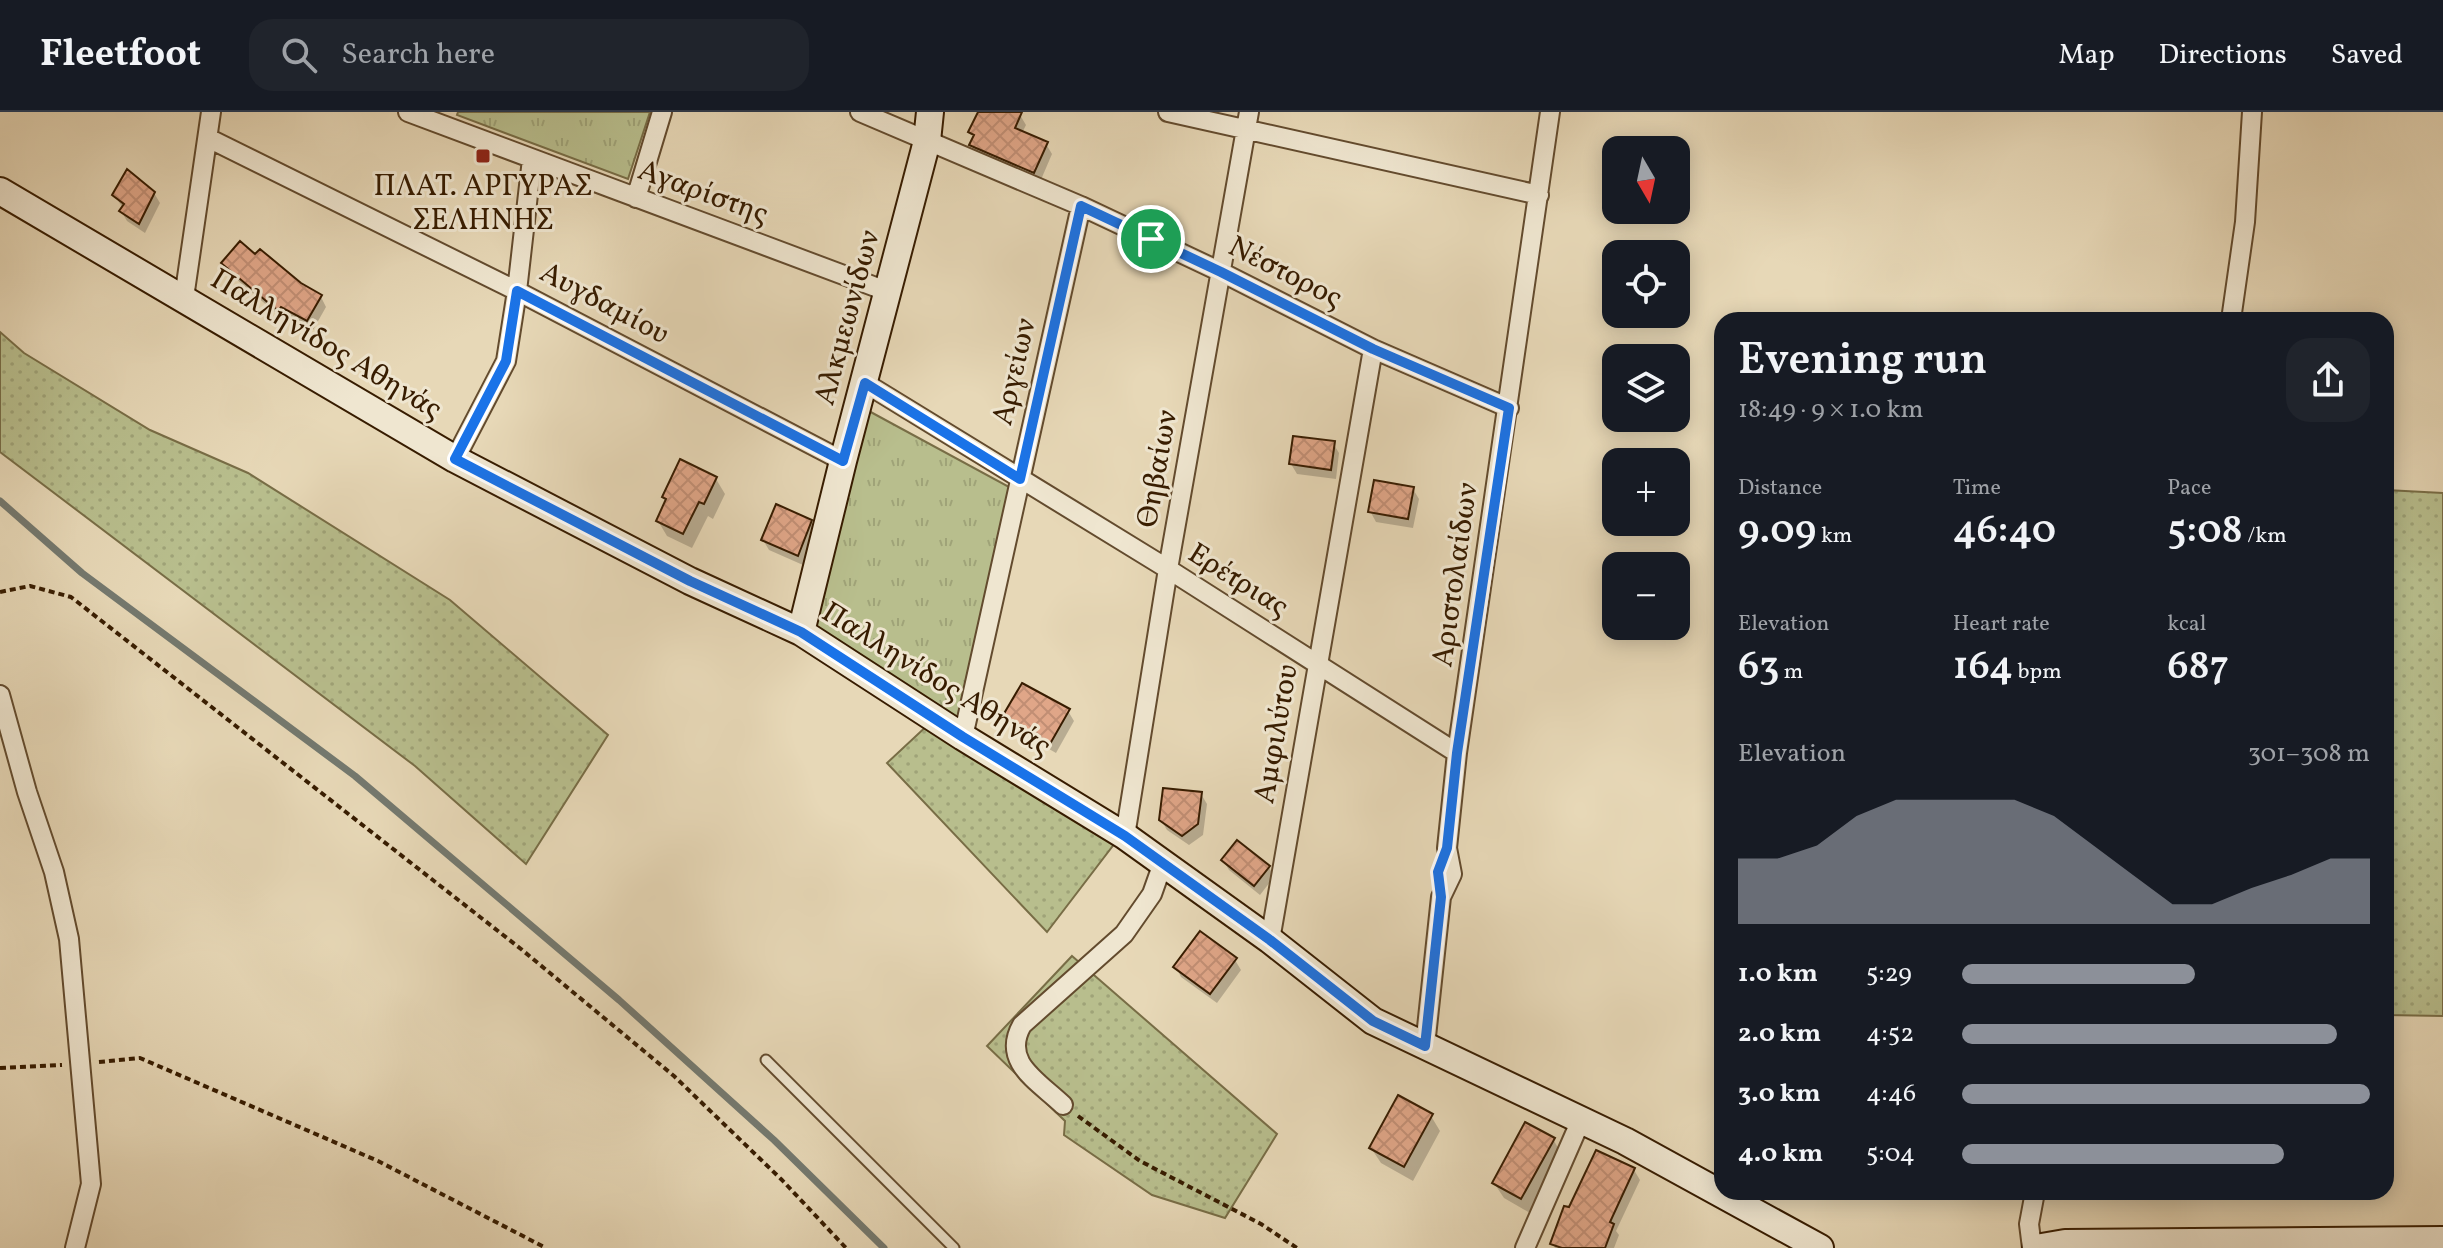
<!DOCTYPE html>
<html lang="en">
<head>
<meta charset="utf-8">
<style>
  :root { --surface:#171b24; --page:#20242c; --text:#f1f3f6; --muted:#9ea1a6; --line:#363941; --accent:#8c9099 }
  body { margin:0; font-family:Vollkorn,serif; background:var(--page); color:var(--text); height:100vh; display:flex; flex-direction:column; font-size:30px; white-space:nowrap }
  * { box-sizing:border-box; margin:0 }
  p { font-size:26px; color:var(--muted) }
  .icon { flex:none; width:44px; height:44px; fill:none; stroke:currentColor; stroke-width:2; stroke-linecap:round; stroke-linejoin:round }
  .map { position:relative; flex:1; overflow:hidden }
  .sheet { position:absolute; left:1714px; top:200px; width:680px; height:888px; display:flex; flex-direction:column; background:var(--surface); border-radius:24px; box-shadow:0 4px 20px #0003 }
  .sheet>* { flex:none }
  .needle { width:52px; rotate:171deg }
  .tools { position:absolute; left:1602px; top:24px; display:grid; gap:16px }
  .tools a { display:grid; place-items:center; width:88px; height:88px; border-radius:16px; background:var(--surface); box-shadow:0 4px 20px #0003; font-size:40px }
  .pin { position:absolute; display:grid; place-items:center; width:68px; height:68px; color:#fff; margin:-34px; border:4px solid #fff; border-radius:50%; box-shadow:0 2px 8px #0007 }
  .round { display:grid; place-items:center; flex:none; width:84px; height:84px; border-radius:24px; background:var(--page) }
  .overview { display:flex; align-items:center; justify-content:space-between; height:136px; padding:0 24px }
  h1 { font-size:44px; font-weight:600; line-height:60px }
  .metrics { display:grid; grid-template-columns:repeat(3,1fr); gap:12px; height:136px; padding:8px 24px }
  .metrics div { display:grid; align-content:center }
  .metrics b { font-size:40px; font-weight:600 }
  .metrics small { font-size:22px; font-weight:400 }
  .metrics p { font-size:22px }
  .chart { height:224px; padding:16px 24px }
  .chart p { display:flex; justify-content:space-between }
  .chart svg { width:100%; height:144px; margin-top:8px; fill:var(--accent); opacity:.7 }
  ul { padding:0 24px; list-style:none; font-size:26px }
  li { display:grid; grid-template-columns:128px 96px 1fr; align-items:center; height:60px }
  li i { height:20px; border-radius:10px; background:var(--accent) }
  header { display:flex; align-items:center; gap:48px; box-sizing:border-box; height:112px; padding:0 40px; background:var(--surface); border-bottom:2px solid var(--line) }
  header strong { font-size:38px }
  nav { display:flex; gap:44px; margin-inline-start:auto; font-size:28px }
  .search { width:560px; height:72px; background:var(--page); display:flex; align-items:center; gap:20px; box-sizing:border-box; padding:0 28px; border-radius:24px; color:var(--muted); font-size:30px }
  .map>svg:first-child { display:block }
  .grass { fill:url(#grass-dots); stroke:#786d46; stroke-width:2 }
  .park { fill:url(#park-tufts); stroke:#786d46; stroke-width:2 }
  .shadow { fill:#0003 }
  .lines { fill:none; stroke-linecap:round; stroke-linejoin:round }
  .stream { stroke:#74796f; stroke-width:7 }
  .building { fill:url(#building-cross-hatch); stroke:#371c00; stroke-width:2 }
  .lane-casing { stroke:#634b2e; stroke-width:13 }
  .street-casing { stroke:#634b2e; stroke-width:22 }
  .secondary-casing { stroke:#371c00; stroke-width:30 }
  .path { stroke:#371c00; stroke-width:4; stroke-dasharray:6 4; stroke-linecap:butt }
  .lane { stroke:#efe6d0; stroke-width:9 }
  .street { stroke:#efe6d0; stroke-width:18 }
  .secondary { stroke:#efe6d0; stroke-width:26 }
  .route-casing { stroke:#fff; stroke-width:16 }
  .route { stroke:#1a73e8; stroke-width:10 }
  .poi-dot { fill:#8f2418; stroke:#efe6d0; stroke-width:3 }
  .labels { text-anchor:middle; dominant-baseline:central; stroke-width:6; stroke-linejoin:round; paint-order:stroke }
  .poi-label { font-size:30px; fill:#371c00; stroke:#efe6d0 }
  .street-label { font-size:30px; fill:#371c00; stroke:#efe6d0 }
</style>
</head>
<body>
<header>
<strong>Fleetfoot</strong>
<div class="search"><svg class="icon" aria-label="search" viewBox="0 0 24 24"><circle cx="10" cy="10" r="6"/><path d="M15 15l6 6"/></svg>Search here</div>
<nav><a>Map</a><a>Directions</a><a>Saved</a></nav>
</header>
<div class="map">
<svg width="2443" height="1136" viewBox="0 0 2443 1136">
  <defs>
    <pattern id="grass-dots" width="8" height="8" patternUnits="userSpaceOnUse" patternTransform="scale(2)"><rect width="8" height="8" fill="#b8be8d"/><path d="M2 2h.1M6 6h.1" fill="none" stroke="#9fa378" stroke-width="1.8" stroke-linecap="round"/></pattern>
    <pattern id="park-tufts" width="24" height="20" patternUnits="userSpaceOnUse" patternTransform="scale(2)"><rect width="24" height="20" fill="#b8be8d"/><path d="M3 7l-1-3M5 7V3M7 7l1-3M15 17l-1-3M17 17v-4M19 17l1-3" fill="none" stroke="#9fa378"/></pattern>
    <pattern id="building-cross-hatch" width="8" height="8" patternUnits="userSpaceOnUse" patternTransform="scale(2)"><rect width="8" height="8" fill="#e0a688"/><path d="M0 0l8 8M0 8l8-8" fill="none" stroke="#c18e74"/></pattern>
  </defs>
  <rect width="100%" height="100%" fill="#e7d8b7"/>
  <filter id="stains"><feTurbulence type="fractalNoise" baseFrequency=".0025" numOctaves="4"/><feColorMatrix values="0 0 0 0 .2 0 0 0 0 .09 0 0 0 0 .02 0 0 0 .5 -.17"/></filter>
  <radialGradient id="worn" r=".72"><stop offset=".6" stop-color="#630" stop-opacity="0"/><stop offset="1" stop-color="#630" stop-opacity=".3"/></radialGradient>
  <!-- grass -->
  <path class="grass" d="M 0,220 L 24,241 L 150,318 L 248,361 L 450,488 L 608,623 L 526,752 L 415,654 L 0,340 Z
    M 2386,378 L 2443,381 L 2443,904 L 2386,903 Z
    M 931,610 L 1118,727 L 1047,820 L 887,651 Z
    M 1072,844 L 1277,1022 L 1225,1106 L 1152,1083 L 1064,1023 L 1065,1009 L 987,934 Z"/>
  <!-- park -->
  <path class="park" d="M 458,0 L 650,0 L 628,67 L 457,3 Z
    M 867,298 L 1011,376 L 957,610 L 814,515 Z"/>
  <!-- shadow -->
  <path class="shadow" d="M 980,0 L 1013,0 L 1020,3 L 1026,13 L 1022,21 L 1046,32 L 1052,42 L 1040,70 L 977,43 L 971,33 L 974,26 L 971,20 Z
    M 154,81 L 160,91 L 145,121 L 127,109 L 121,99 L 123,96 L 114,83 Z
    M 224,151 L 300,173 L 321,185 L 326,195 L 313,218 L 288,204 L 284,208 L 229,161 Z
    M 1333,331 L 1339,341 L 1336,367 L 1297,362 L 1291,352 Z
    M 716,367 L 725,382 L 713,407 L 708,404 L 692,436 L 667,424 L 658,409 L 667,390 L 664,385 Z
    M 1413,377 L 1419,387 L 1413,416 L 1376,410 L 1370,399 Z
    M 811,409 L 817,419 L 803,453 L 769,438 L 763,428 Z
    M 1068,599 L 1074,609 L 1056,641 L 1011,615 L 1005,605 Z
    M 1201,682 L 1207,692 L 1203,723 L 1189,733 L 1167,718 L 1161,708 Z
    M 1223,748 L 1269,755 L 1274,765 L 1260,783 L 1229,758 Z
    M 1235,848 L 1241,858 L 1217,891 L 1181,865 L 1176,855 Z
    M 1431,1004 L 1440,1019 L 1413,1069 L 1381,1051 L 1371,1036 Z
    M 1553,1027 L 1562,1043 L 1530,1101 L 1504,1086 L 1494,1071 Z
    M 1634,1058 L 1640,1068 L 1616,1119 L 1619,1123 L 1614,1136 L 1555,1136 L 1553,1132 L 1570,1098 Z"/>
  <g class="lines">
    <!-- stream -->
    <path class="stream" d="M 0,389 L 82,461 L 355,664 L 619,888 L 774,1028 L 884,1136"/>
  </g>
  <!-- building -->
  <path class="building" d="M 978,0 L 1022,0 L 1015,16 L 1048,30 L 1034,61 L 969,33 L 974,23 L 968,20 Z
    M 127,57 L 155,80 L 139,112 L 119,99 L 124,92 L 112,83 Z
    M 240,129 L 255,142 L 260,137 L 301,171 L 322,183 L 307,209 L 281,195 L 278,199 L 221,151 Z
    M 1293,324 L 1335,329 L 1331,358 L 1289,352 Z
    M 680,347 L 717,365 L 704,392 L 699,390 L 683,422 L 656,409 L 666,387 L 662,385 Z
    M 1374,368 L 1414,375 L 1408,407 L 1368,400 Z
    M 776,392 L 812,408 L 798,444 L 761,428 Z
    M 1022,571 L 1070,597 L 1050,632 L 1002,605 Z
    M 1163,676 L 1202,680 L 1198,712 L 1182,724 L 1159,708 Z
    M 1237,728 L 1270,754 L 1254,774 L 1221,748 Z
    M 1200,819 L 1237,846 L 1210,882 L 1173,855 Z
    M 1398,983 L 1433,1002 L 1404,1055 L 1369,1036 Z
    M 1525,1010 L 1555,1026 L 1521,1087 L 1492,1071 Z
    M 1596,1038 L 1635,1056 L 1610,1110 L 1614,1112 L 1605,1136 L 1562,1136 L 1550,1132 L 1564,1094 L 1569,1095 Z"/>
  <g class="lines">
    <!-- lane casing -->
    <g class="lane-casing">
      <path id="lane" d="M 766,948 L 954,1136"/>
    </g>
    <!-- street casing -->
    <g class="street-casing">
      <path id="street" d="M 408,0 L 889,180
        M 860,0 L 1081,94 L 1221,160 L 1373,237 L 1509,296
        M 1168,0 L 1539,83
        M 208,26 L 517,179 L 843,349
        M 636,86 L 662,0
        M 184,186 L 211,0
        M 2231,208 L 2245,110 L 2252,0
        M 865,271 L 1168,457 L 1457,641
        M 455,347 L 506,249 L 517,179 L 532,47
        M 0,583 L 27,680 L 54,760 L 69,827 L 91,1072 L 75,1136
        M 963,625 L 1081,94
        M 1125,724 L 1168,457 L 1249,0
        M 1270,828 L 1373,237
        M 1425,934 L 1441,785 L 1452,762 L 1447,736 L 1457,641 L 1550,0
        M 1063,993 C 1038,969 1001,950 1022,913 L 1124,822 L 1152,782 L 1163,751
        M 1525,1136 L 1581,1008
        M 2032,1136 L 2029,1112 L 2035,1080"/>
    </g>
    <!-- secondary casing -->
    <g class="secondary-casing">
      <path id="secondary" d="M 0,79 L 455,347 L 690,469 L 801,520 L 963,625 L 1125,724 L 1270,828 L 1373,909 L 1625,1029 L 1820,1136
        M 801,520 L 843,349 L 927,29 L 930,0
        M 2036,1136 L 2065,1131 L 2443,1128"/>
    </g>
    <!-- path -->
    <path class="path" d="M 0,480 L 30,474 L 71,485 L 521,837 L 674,964 L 782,1068 L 846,1136
      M 99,950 L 140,946 L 378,1049 L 546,1136
      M 0,956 L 62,953
      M 1078,1004 L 1140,1049 L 1261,1112 L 1297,1136"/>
    <!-- lane -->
    <use href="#lane" class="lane"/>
    <!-- street -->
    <use href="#street" class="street"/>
    <!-- secondary -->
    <use href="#secondary" class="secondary"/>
  </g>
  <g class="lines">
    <!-- route casing -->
    <g class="route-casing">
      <path id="route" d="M 1081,94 L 1221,160 L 1373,237 L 1509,296 L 1457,641 L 1447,736 L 1438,760 L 1441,785 L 1425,934 L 1373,909 L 1270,828 L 1125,724 L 963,625 L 801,520 L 690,469 L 455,347 L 506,249 L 517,179 L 843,349 L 865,271 L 1020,367 Z"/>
    </g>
    <!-- route -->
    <use href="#route" class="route"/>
  </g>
  <!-- markers -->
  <rect class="poi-dot" x="475" y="36" width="16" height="16" rx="4"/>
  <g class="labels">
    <!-- poi labels -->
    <g class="poi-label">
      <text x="483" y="75">ΠΛΑΤ. ΑΡΓΥΡΑΣ<tspan x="483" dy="34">ΣΕΛΗΝΗΣ</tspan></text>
    </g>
    <!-- street labels -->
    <g class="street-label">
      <text transform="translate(703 81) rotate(20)">Αγαρίστης</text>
      <text transform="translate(1285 161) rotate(27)">Νέστορος</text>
      <text transform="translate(604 192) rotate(28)">Αυγδαμίου</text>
      <text transform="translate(848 206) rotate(-75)">Αλκμεωνίδων</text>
      <text transform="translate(326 233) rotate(31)">Παλληνίδος Αθηνάς</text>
      <text transform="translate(1015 260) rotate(-77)">Αργείων</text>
      <text transform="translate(1158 357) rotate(-80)">Θηβαίων</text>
      <text transform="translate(1456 463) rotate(-82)">Αριστολαίδων</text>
      <text transform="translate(1238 469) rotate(32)">Ερέτριας</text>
      <text transform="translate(936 568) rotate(32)">Παλληνίδος Αθηνάς</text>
      <text transform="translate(1277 622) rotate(-80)">Αμφιλύτου</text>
    </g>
  </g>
  <rect width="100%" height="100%" filter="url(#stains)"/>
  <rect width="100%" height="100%" fill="url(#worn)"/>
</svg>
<div class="tools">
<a><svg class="needle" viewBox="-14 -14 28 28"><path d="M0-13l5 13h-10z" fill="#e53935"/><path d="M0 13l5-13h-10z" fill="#9ea1a6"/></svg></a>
<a><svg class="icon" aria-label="locate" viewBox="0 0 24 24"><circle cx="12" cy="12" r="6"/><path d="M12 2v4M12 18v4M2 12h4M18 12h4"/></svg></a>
<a><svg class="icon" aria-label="layers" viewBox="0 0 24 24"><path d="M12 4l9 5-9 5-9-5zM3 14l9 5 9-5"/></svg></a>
<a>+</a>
<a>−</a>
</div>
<div class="pin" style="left:1151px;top:127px;background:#1e9e55"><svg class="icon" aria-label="arrive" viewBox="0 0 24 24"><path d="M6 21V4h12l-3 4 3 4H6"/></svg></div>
<section class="sheet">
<div class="overview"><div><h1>Evening run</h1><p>18:49 · 9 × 1.0 km</p></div><a class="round"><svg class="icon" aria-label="share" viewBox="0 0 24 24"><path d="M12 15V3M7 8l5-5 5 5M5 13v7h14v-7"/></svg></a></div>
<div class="metrics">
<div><p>Distance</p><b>9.09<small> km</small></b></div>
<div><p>Time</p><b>46:40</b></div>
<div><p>Pace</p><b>5:08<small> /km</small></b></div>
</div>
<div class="metrics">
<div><p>Elevation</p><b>63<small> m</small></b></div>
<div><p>Heart rate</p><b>164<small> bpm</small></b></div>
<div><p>kcal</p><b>687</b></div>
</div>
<div class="chart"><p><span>Elevation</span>301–308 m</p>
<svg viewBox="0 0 160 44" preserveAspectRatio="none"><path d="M0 44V24L10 24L20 20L30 11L40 6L50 6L60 6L70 6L80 11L90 20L100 29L110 38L120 38L130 33L140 29L150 24L160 24V44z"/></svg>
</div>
<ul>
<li><b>1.0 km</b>5:29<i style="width:57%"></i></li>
<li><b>2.0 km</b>4:52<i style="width:92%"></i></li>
<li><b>3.0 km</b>4:46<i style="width:100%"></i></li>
<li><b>4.0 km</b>5:04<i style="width:79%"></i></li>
</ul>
</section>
</div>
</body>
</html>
